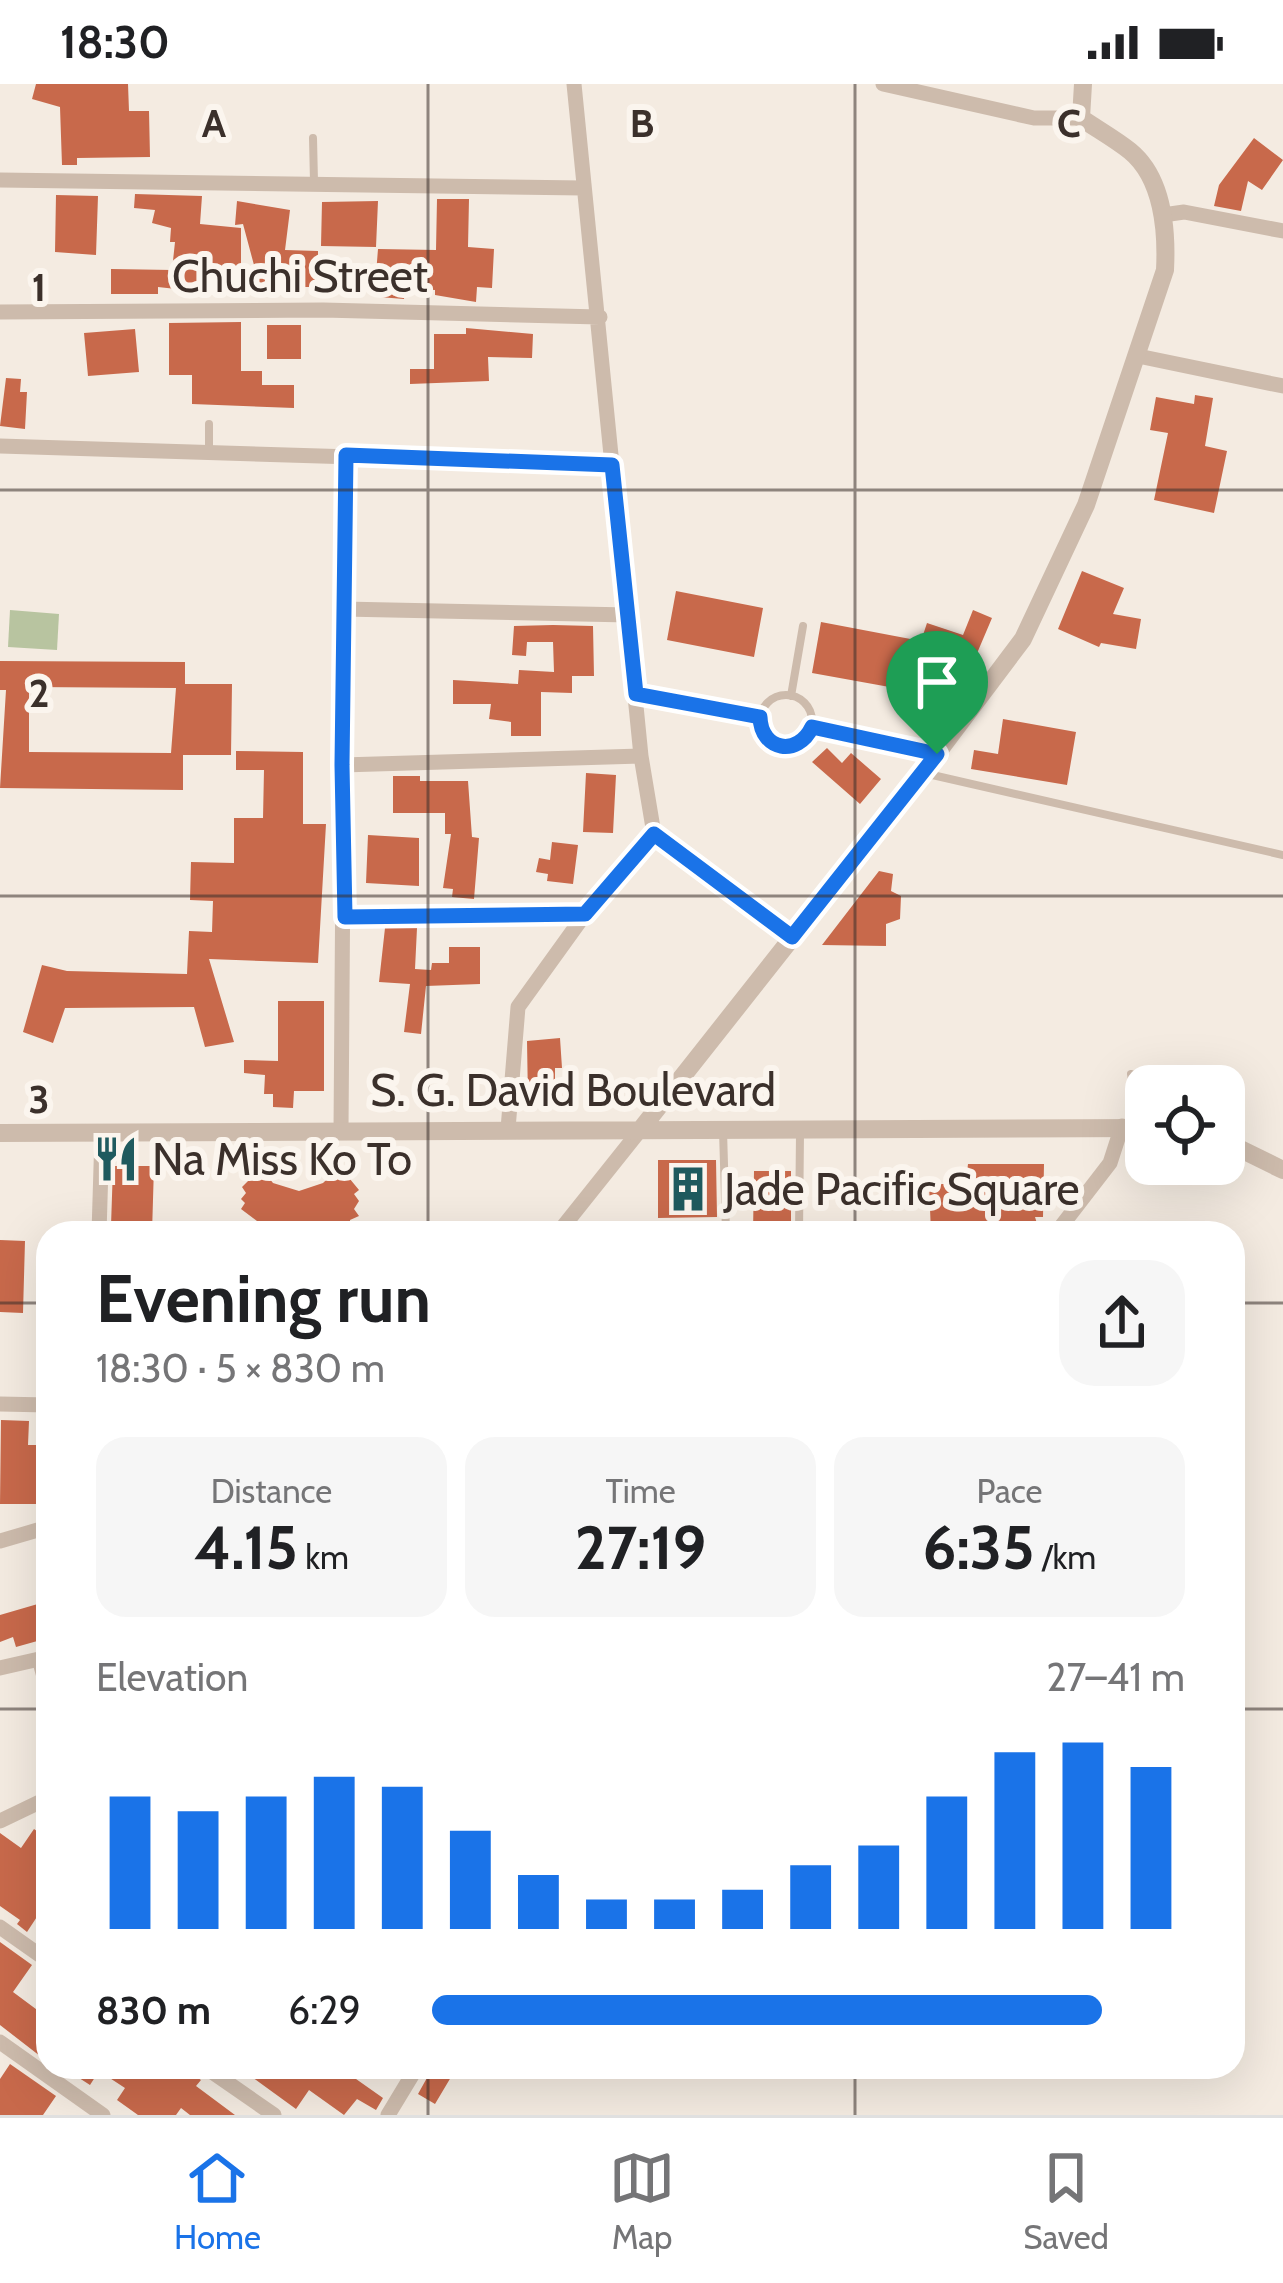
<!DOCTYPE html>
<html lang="en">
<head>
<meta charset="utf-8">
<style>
  :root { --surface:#fff; --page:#f6f6f6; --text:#202124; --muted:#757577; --line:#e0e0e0; --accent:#1a73e8 }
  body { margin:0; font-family:Cabin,sans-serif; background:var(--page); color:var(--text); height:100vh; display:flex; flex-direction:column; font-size:45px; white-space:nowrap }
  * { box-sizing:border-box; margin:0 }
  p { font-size:39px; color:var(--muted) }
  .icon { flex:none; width:66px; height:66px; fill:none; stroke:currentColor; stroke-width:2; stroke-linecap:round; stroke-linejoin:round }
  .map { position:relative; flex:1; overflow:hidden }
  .details { position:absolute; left:36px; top:1137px; width:1209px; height:858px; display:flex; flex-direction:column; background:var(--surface); border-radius:36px; box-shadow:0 12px 48px #0002 }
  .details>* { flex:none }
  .controls { position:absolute; left:1125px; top:981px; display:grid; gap:24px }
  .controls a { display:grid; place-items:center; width:120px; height:120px; border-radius:24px; background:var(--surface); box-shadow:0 12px 48px #0002; font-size:60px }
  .pin { position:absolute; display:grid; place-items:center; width:102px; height:102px; color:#fff; margin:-123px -51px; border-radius:50% 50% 50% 0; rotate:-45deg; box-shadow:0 0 12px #0007 }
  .pin .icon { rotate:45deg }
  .round { display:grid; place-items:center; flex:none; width:126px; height:126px; border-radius:36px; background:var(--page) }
  .head { display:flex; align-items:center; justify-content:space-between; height:204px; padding:0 60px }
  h1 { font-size:66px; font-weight:700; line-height:90px }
  .metrics { display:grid; grid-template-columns:repeat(3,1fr); gap:18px; height:204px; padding:12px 60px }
  .metrics div { display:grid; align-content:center; border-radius:30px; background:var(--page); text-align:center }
  .metrics b { font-size:60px; font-weight:700 }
  .metrics small { font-size:33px; font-weight:400 }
  .metrics p { font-size:33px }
  .chart { height:336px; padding:24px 60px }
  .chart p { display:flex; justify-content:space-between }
  .chart svg { width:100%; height:216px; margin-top:12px; stroke:var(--accent); stroke-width:6 }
  ul { padding:0 60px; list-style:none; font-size:39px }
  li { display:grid; grid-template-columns:192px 144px 1fr; align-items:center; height:90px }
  li i { height:30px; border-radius:15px; background:var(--accent) }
  .status { display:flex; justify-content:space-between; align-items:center; height:84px; padding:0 60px; background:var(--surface); direction:ltr }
  .status svg { height:33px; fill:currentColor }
  .dock { display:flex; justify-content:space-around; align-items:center; height:168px; border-top:3px solid var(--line); background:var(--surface); font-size:33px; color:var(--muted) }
  .dock a { display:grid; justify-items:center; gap:6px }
  .dock .active { color:var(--accent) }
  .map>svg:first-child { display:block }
  .pitch { fill:#b8c4a0 }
  .building { fill:#c8694b; fill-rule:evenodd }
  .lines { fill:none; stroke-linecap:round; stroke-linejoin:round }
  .service { stroke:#cdbbac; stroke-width:8 }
  .minor { stroke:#cdbbac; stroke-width:15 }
  .tertiary { stroke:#cdbbac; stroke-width:18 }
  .route-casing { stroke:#fff; stroke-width:24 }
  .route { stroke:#1a73e8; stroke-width:15 }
  .grid { fill:none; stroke:#3b302b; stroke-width:3; stroke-opacity:0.55 }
  .labels { text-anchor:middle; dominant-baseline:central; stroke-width:12; stroke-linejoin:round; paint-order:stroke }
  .street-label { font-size:45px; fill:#3b302b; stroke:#fbf5ee }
  .poi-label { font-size:45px; fill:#3b302b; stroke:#fbf5ee; text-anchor:start }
  .grid-label { font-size:39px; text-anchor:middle; font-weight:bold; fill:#3b302b; stroke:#fbf5ee; stroke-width:12; stroke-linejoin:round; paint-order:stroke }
</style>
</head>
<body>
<div class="status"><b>18:30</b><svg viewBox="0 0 49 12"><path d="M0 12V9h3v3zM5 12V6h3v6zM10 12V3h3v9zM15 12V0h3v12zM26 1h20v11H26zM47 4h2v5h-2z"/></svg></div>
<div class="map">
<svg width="1283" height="2031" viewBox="0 0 1283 2031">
  <rect width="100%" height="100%" fill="#f4ebe1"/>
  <!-- pitch -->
  <path class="pitch" d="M 10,526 L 59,530 L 57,566 L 8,563 Z"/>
  <!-- building -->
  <path class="building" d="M 36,0 L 128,0 L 129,27 L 149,27 L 150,73 L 77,74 L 77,81 L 62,81 L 60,23 L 32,15 Z
    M 1254,54 L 1283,76 L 1262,106 L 1248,97 L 1241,127 L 1214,122 L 1219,101 Z
    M 135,110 L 202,112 L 200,140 L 241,144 L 241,199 L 195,198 L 194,207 L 158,203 L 158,210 L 111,210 L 111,185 L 172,186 L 175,158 L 170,158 L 171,144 L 152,139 L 155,126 L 134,124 Z
    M 56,111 L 98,112 L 96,171 L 55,168 Z
    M 437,115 L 469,115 L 468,163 L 494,165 L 492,204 L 477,203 L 476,218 L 435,211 L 435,206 L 405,204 L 404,215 L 379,213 L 380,203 L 375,203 L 378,165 L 436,166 Z
    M 237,117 L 290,126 L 285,166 L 318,167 L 318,203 L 291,203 L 262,211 L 243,140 L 235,141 Z
    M 378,117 L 376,163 L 321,162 L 322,118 Z
    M 241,238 L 241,287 L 262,287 L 262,301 L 294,301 L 294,324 L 192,320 L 192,291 L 169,291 L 169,239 Z
    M 267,241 L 301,241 L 301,275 L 267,275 Z
    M 466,244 L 533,250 L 532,274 L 488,273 L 489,297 L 410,300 L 410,285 L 434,285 L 434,250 L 466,250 Z
    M 135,245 L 139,288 L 88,292 L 84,249 Z
    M 6,294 L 21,295 L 20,308 L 27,308 L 25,345 L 0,342 Z
    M 1195,311 L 1213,314 L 1205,362 L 1227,367 L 1214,429 L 1154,416 L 1168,349 L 1150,346 L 1156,313 L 1194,320 Z
    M 1082,487 L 1124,504 L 1113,530 L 1141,535 L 1136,565 L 1101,559 L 1099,563 L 1058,545 Z
    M 676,507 L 763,524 L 754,573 L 667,556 Z
    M 973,526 L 992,534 L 975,574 L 963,570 L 959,588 L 900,574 L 895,604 L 812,589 L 821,538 L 921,557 L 927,539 L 963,551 Z
    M 553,541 L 593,542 L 594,592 L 572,592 L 572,609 L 541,608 L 541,652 L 511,652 L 511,638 L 489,635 L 491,620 L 453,620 L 453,596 L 518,600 L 519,586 L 554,588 L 553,558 L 527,558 L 526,572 L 512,571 L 514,542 Z
    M 0,577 L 185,578 L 185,600 L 232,600 L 231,671 L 183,671 L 183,706 L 0,704 L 6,606 L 0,606 ZM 29,603 L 176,604 L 171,669 L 29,668 Z
    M 1003,635 L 1076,648 L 1067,701 L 971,685 L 974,666 L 998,670 Z
    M 827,664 L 842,679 L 851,669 L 881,695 L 860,720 L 812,678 Z
    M 236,667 L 303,668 L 303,740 L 326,740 L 318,879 L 209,875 L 234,958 L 205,963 L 194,923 L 65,924 L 53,959 L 23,948 L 42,881 L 67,887 L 187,890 L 189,847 L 212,848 L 213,817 L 190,816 L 191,778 L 234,779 L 234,734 L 263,734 L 264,686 L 236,686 Z
    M 586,689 L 616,691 L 613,749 L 583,748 Z
    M 393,692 L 420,692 L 420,697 L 468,697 L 472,753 L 479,754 L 474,815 L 452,813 L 453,805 L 443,804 L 451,750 L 445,750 L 445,729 L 393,729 Z
    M 368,751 L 419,754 L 419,802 L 366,799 Z
    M 552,758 L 578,761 L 573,800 L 547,797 L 548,790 L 536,788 L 539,774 L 550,776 Z
    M 879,787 L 893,790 L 891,807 L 901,812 L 900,835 L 886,840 L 886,862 L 822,861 Z
    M 385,844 L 417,844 L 415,885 L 431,886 L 432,879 L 449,879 L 449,863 L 480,863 L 480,900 L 426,902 L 421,950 L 404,948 L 410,900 L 379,898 Z
    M 278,917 L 324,917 L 324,1007 L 294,1007 L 293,1024 L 273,1023 L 273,1010 L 264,1010 L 265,991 L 244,989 L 244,976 L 278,977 Z
    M 560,954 L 562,984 L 555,984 L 555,1016 L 528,1016 L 527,957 Z
    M 658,1076 L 716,1076 L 717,1133 L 658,1134 Z
    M 968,1080 L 1044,1080 L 1043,1133 L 1035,1133 L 1039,1146 L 931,1149 L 929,1100 L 959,1100 L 958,1089 L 967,1088 Z
    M 113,1082 L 154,1082 L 152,1149 L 128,1149 L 128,1142 L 111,1142 Z
    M 340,1083 L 359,1106 L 354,1110 L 359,1117 L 354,1125 L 359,1132 L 350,1136 L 351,1149 L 273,1149 L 241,1125 L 245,1119 L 241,1115 L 246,1109 L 242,1103 L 261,1084 L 273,1099 L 299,1107 L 323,1099 Z
    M 754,1087 L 791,1087 L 791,1149 L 753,1149 Z
    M 0,1156 L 25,1157 L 23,1229 L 0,1228 Z
    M 1,1336 L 29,1337 L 28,1361 L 36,1361 L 36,1420 L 0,1420 Z
    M 48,1517 L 48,1554 L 16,1563 L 13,1553 L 0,1558 L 0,1531 Z
    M 34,1745 L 48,1755 L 48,1816 L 27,1848 L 17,1840 L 20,1836 L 0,1822 L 0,1749 L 21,1764 Z
    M 0,1858 L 32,1881 L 13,1908 L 48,1934 L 48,1960 L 40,1972 L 0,1941 Z
    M 10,1980 L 56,2012 L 43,2031 L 0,2031 L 0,1995 Z
    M 62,1983 L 182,1983 L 201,1996 L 196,2002 L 235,2031 L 190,2031 L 181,2024 L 176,2031 L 138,2031 L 117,2016 L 125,2004 L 99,1987 L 90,2001 Z
    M 238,1983 L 339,1983 L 383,2014 L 376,2026 L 357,2015 L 344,2031 L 309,2006 L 296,2025 Z
    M 433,1983 L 457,1983 L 435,2020 L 418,2010 Z"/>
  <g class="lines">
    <!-- service -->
    <path class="service" d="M 313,54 L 314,98
      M 209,366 L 209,340
      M760 637a26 26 0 1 1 52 0a26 26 0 1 1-52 0Z
      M 637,611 L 760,633
      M 791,612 L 803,542
      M 812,643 L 935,670
      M 928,690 L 1283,771
      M 1131,990 L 1139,1042
      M 723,1046 L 726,1149
      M 799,1149 L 800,1049
      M 36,1577 L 47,1617"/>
    <!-- minor -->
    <path class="minor" d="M 883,0 L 1034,34 L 1081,34
      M 0,96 L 583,104
      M 1163,131 L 1184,128 L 1283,147
      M 0,228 L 323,226 L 600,233
      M 1138,272 L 1283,302
      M 0,362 L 612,381
      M 343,525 L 629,531
      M 342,681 L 641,672
      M 654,750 L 792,853
      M 345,833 L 585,830
      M 508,1045 L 518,923 L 585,830 L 654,750 L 641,672 L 574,0
      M 341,1046 L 346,371
      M 99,1149 L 102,1050
      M 558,1149 L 641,1045
      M 1056,1149 L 1110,1079 L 1122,1042
      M 0,1320 L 48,1321
      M 0,1457 L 48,1443
      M 0,1584 L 48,1573
      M 0,1737 L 48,1714
      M 0,1843 L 48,1877
      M 0,1958 L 103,2031
      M 205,1983 L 274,2031
      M 388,2031 L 417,1983"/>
    <!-- tertiary -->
    <path class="tertiary" d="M 641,1045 L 923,688 L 1023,555 L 1086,421 L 1165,186 C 1167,147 1163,94 1130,67 C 1115,55 1097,45 1081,34 L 1083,0
      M 0,1049 L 1146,1044
      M 1224,1057 L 1283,1086"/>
  </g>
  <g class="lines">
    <!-- route casing -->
    <g class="route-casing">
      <path id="route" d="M 346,371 L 612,381 L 636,610 L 760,633 C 761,667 798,673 812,643 L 937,670 L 792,853 L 654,750 L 585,830 L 345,833 L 342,681 Z"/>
    </g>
    <!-- route -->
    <use href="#route" class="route"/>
  </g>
  <!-- grid -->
  <path class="grid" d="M 428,0 L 428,1149M 855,0 L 855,1149M 0,406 L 1283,406M 0,812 L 1283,812M 0,1219 L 48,1219M 1233,1219 L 1283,1219M 0,1625 L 48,1625M 1233,1625 L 1283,1625M 428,1983 L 428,2031M 855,1983 L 855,2031"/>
  <!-- icons -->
  <defs>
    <g id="restaurant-bare" transform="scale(3.6)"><path d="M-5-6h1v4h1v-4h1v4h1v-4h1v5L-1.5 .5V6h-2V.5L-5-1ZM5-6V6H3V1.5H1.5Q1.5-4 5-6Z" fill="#1f5a5e" stroke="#fbf5ee" stroke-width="2.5" paint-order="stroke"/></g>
    <g id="building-bare" transform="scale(3.6)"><path d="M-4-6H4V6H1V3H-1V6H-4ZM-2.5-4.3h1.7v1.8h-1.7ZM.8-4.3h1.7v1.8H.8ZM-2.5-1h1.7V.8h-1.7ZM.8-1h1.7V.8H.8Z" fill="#1f5a5e" stroke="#fbf5ee" stroke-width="2.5" paint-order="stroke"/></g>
  </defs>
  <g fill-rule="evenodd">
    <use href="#restaurant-bare" x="116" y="1075"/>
    <use href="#building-bare" x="688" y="1105"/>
  </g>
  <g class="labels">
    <!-- street labels -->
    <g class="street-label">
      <text x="300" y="192">Chuchi Street</text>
      <text x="573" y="1006">S. G. David Boulevard</text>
    </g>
    <!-- poi labels -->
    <g class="poi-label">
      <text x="152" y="1075">Na Miss Ko To</text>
      <text x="724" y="1105">Jade Pacific Square</text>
    </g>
  </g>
  <g class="grid-label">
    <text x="214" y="53">A</text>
    <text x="642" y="53">B</text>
    <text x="1069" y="53">C</text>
    <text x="39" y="217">1</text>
    <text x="39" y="623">2</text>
    <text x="39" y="1029">3</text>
  </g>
</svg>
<div class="controls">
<a><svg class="icon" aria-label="locate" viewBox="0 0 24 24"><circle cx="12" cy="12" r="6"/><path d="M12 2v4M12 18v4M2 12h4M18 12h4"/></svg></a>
</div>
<div class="pin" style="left:937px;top:670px;background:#1e9e55"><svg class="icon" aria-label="arrive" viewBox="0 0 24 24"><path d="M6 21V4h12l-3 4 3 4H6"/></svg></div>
<section class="details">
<div class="head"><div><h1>Evening run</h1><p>18:30 · 5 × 830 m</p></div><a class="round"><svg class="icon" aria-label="share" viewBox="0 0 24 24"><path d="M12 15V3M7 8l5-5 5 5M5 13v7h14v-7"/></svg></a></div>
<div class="metrics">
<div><p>Distance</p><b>4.15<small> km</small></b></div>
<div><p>Time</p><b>27:19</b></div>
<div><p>Pace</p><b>6:35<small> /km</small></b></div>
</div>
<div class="chart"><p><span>Elevation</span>27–41 m</p>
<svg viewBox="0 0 160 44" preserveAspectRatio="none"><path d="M5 44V17M15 44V20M25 44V17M35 44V13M45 44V15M55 44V24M65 44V33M75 44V38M85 44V38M95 44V36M105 44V31M115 44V27M125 44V17M135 44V8M145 44V6M155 44V11"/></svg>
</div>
<ul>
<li><b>830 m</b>6:29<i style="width:89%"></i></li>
</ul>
</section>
</div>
<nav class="dock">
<a class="active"><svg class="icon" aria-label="home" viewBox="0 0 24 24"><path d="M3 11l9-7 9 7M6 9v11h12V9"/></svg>Home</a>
<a><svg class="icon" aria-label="map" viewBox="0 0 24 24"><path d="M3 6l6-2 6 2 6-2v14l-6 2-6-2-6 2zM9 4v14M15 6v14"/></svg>Map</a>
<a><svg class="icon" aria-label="saved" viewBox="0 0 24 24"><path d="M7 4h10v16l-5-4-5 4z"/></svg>Saved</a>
</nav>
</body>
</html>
